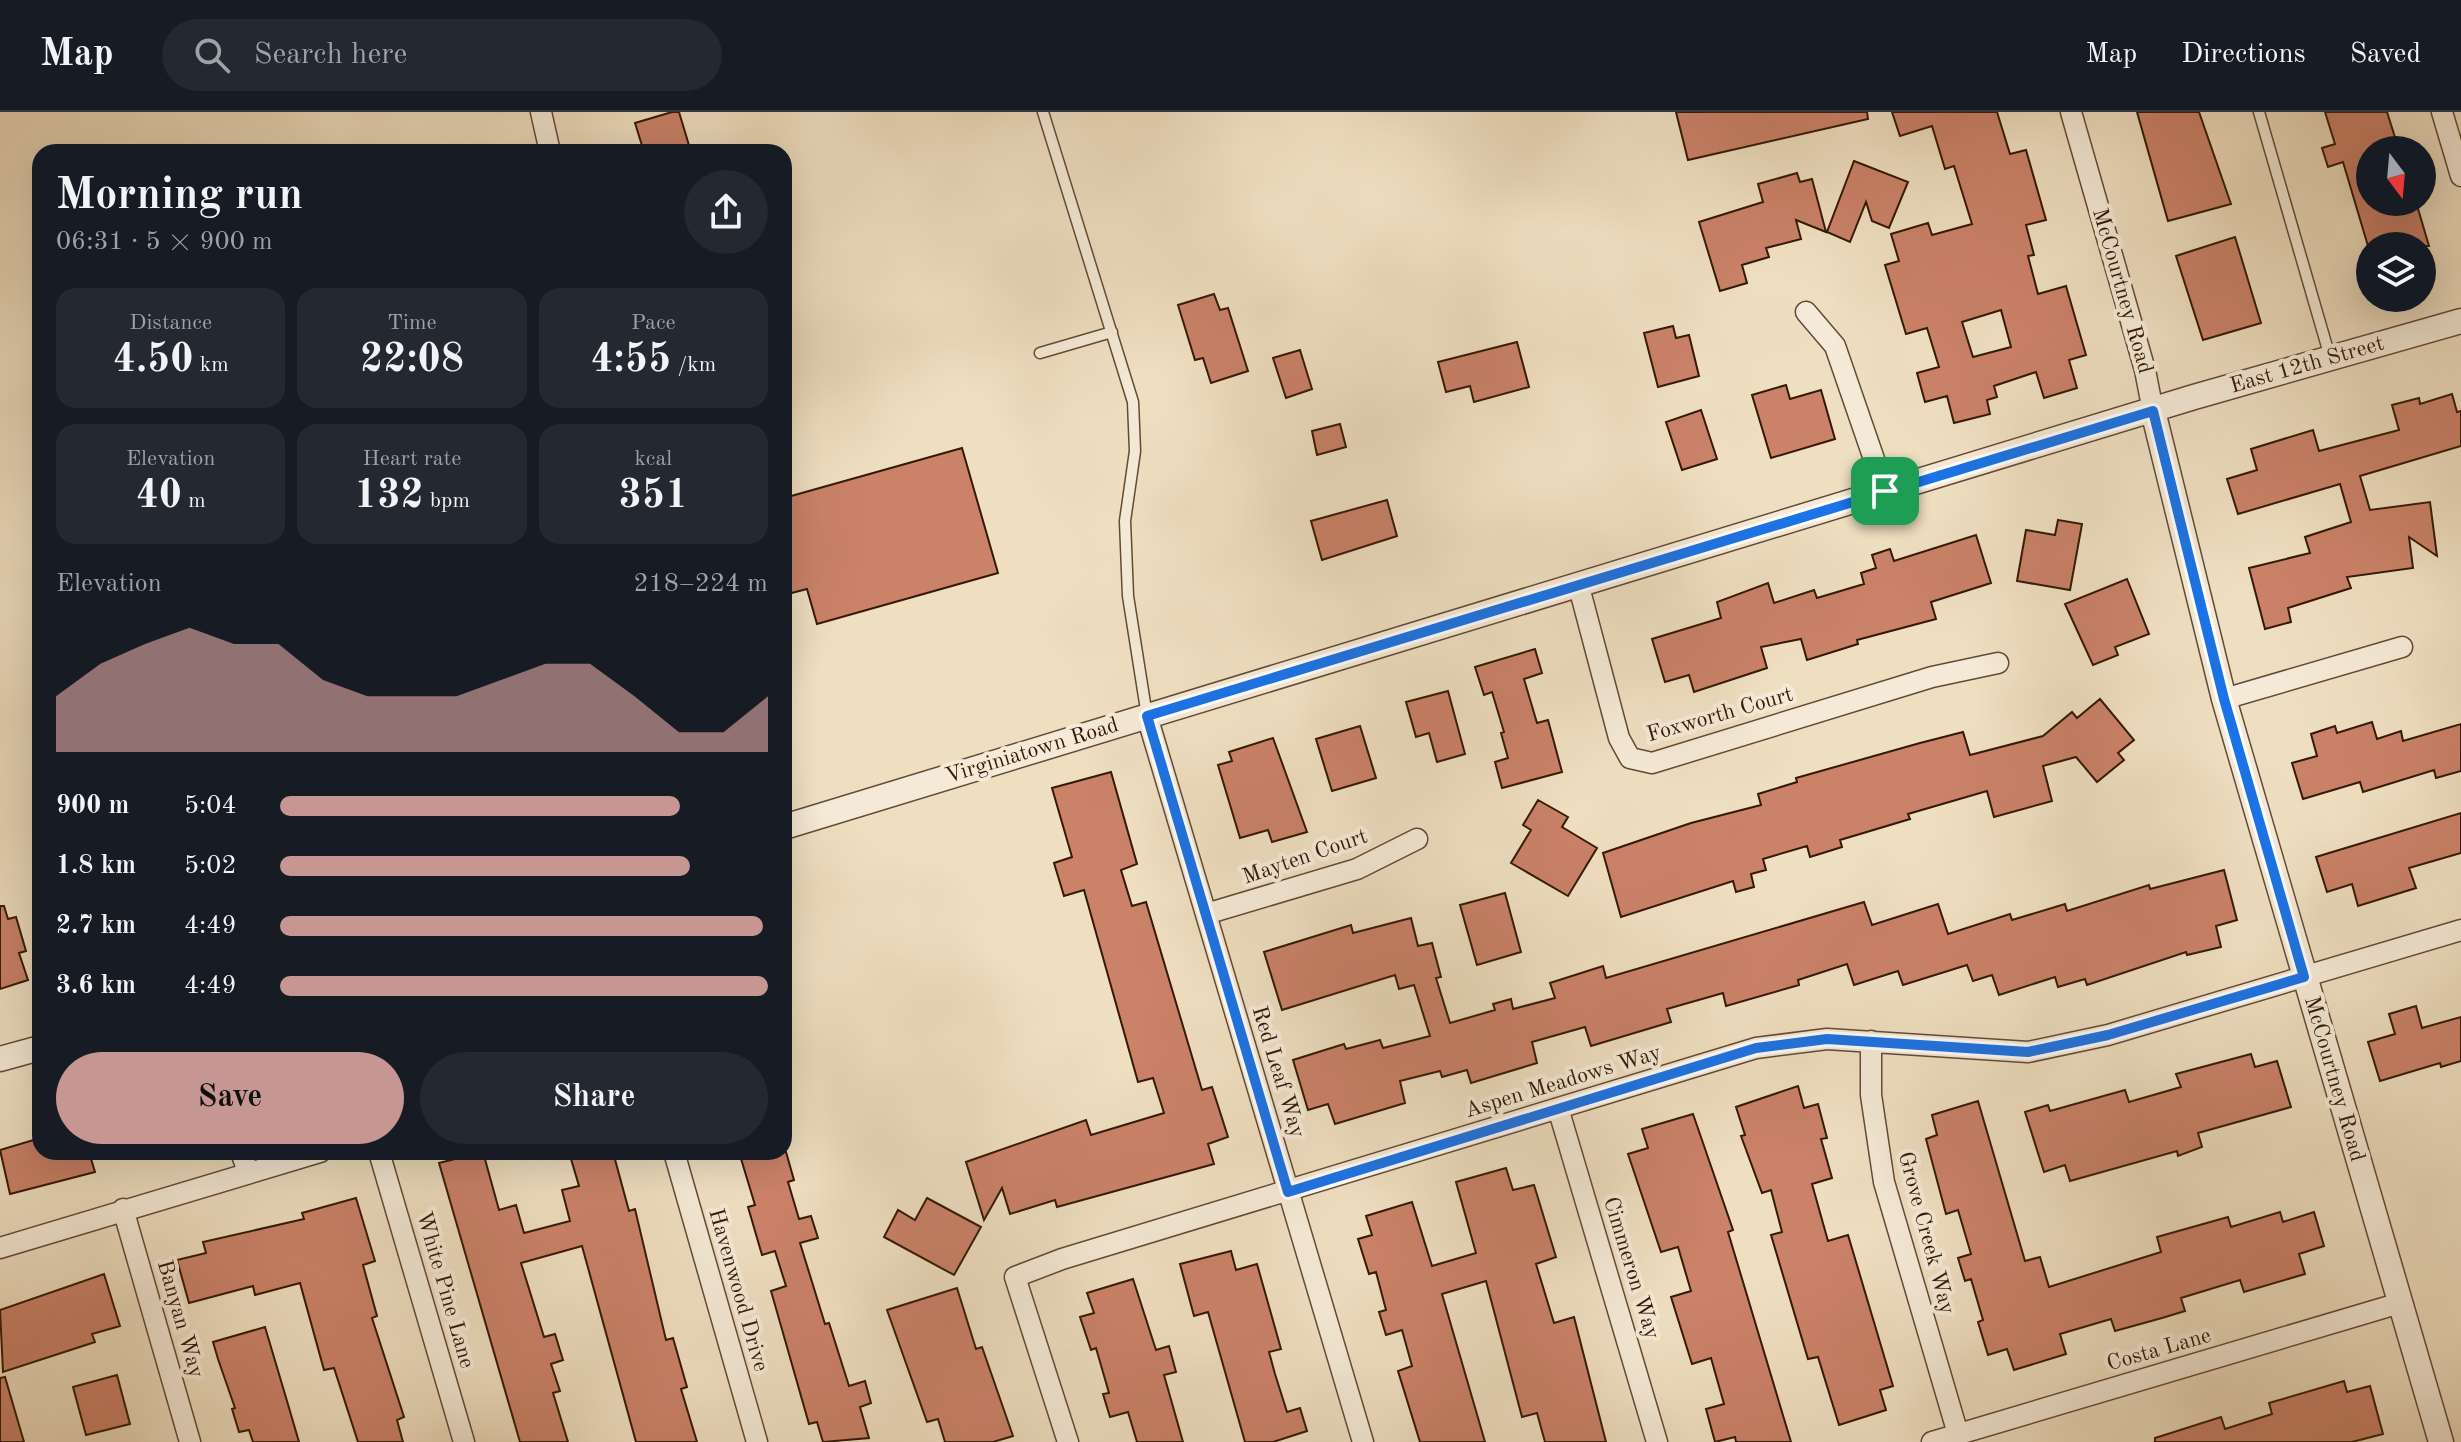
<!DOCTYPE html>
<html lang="en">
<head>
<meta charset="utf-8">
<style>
  :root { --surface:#171b24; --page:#242831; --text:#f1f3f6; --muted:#9ea1a6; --line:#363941; --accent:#c59692 }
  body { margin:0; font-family:"Old Standard TT",serif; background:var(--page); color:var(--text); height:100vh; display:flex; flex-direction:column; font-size:30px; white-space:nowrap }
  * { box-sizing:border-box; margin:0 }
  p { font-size:26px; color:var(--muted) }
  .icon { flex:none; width:44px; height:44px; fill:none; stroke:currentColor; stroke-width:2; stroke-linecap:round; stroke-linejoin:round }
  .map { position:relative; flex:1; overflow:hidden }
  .panel { position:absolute; left:32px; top:32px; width:760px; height:1016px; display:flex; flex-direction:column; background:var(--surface); border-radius:24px; box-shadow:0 8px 32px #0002 }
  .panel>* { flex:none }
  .needle { width:52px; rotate:164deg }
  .fabs { position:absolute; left:2356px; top:24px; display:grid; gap:16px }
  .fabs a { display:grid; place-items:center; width:80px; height:80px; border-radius:50%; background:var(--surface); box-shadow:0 8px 32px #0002; font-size:40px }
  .pin { position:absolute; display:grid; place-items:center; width:68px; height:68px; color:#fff; margin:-34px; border-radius:16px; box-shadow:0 4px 12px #0006 }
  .round { display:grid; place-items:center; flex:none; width:84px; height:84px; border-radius:42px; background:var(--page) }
  .overview { display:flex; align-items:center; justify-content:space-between; height:136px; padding:0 24px }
  h1 { font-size:44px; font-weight:600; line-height:60px }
  .figures { display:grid; grid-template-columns:repeat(3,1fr); gap:12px; height:136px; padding:8px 24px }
  .figures div { display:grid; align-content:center; border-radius:20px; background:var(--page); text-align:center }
  .figures b { font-size:40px; font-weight:600 }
  .figures small { font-size:22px; font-weight:400 }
  .figures p { font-size:22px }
  .chart { height:224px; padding:16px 24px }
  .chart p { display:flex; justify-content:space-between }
  .chart svg { width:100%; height:144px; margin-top:8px; fill:var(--accent); opacity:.7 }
  .primary-button { display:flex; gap:16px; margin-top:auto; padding:16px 24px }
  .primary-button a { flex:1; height:92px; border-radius:48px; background:var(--accent); color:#111; font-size:32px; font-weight:600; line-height:92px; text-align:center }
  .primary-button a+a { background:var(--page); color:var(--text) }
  ul { padding:0 24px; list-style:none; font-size:26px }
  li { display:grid; grid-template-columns:128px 96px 1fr; align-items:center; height:60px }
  li i { height:20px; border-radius:10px; background:var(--accent) }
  header { display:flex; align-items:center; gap:48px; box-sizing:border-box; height:112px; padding:0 40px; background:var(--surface); border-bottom:2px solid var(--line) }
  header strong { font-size:38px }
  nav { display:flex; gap:44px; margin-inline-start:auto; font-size:28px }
  .search { width:560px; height:72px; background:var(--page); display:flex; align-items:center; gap:20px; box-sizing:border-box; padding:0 28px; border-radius:44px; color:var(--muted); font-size:30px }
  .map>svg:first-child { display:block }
  .building { fill:#ca8269; stroke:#341907; stroke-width:2; fill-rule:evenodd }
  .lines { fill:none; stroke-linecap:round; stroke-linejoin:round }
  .service-casing { stroke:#634a36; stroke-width:13 }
  .minor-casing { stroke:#634a36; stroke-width:23 }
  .tertiary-casing { stroke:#634a36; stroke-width:27 }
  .service { stroke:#f5ead7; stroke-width:10 }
  .minor { stroke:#f5ead7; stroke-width:20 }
  .tertiary { stroke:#f5ead7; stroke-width:24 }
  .route-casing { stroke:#fff; stroke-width:16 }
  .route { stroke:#1a73e8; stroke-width:10 }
  .labels { text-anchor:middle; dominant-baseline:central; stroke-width:8; stroke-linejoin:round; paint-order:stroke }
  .street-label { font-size:22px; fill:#341907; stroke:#f5ead7 }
</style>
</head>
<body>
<header>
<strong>Map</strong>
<div class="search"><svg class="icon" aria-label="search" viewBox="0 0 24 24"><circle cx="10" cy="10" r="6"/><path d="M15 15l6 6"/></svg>Search here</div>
<nav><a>Map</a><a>Directions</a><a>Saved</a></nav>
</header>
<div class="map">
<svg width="2461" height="1330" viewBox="0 0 2461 1330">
  <rect width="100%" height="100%" fill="#efdfc1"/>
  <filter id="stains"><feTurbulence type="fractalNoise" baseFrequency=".0025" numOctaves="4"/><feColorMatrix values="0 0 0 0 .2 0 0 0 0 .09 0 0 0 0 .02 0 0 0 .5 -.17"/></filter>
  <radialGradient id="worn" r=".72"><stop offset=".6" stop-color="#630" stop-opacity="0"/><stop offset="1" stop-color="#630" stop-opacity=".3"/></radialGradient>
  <!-- building -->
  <path class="building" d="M 672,0 L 679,0 L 691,40 L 644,40 L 635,11 Z
    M 1676,0 L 1867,0 L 1868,7 L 1688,48 Z
    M 1892,0 L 1997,0 L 2010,42 L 2026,38 L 2046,108 L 2026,113 L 2034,143 L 2028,144 L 2038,182 L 2066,174 L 2086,243 L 2069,248 L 2077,276 L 2044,286 L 2036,260 L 1994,274 L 1997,285 L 1987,288 L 1990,302 L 1954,311 L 1947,284 L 1925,290 L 1917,261 L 1939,255 L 1927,216 L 1906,222 L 1885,153 L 1899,149 L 1891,122 L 1928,111 L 1932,123 L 1972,112 L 1954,54 L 1945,57 L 1932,14 L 1900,24 ZM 2001,198 L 2011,235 L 1973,245 L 1962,210 Z
    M 2137,0 L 2199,0 L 2231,92 L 2168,109 Z
    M 2325,0 L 2387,0 L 2399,38 L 2370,38 L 2370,90 L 2416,90 L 2429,134 L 2368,134 L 2343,50 L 2328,55 L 2322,36 L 2335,32 Z
    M 1854,49 L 1908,70 L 1889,116 L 1872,109 L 1866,90 L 1850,130 L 1827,120 Z
    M 1797,61 L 1800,70 L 1812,67 L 1826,120 L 1796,108 L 1801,127 L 1766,136 L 1769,145 L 1742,153 L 1747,171 L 1720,179 L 1699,110 L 1763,90 L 1758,72 Z
    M 2235,125 L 2261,211 L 2203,228 L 2176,144 Z
    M 1214,182 L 1220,198 L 1228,196 L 1248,259 L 1211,271 L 1203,246 L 1195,248 L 1178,193 Z
    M 1673,214 L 1676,226 L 1689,223 L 1699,264 L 1658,275 L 1644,221 Z
    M 1517,230 L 1529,275 L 1474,290 L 1470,274 L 1446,280 L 1438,250 Z
    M 1300,238 L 1312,277 L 1286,286 L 1273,246 Z
    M 1786,273 L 1790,287 L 1821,278 L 1835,327 L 1771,346 L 1752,283 Z
    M 2452,282 L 2457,300 L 2461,299 L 2461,334 L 2360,364 L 2370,398 L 2430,390 L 2437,444 L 2409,425 L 2413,456 L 2347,465 L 2351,476 L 2288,496 L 2291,510 L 2265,517 L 2249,456 L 2310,441 L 2305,425 L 2351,410 L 2340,372 L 2238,402 L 2227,367 L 2257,358 L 2251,337 L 2313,318 L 2319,339 L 2399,318 L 2392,293 L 2419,286 L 2420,292 Z
    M 1701,298 L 1717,347 L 1682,358 L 1666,310 Z
    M 1340,312 L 1346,335 L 1317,343 L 1312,319 Z
    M 962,336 L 998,461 L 817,512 L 807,477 L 784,483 L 784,424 L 791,422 L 784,386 Z
    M 1387,388 L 1397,424 L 1322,448 L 1311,409 Z
    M 2058,408 L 2082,412 L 2070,478 L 2017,469 L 2026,418 L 2055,423 Z
    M 1976,423 L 1991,471 L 1931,490 L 1936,507 L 1857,528 L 1858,532 L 1807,548 L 1801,527 L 1761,535 L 1767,556 L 1694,580 L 1689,563 L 1665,570 L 1652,527 L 1721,506 L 1717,490 L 1768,471 L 1774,491 L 1814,478 L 1817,486 L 1864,472 L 1861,461 L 1876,456 L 1872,443 L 1890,437 L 1894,449 Z
    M 2127,467 L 2149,522 L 2115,535 L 2118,543 L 2093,553 L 2065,492 Z
    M 1535,537 L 1542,561 L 1524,567 L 1537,611 L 1548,608 L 1562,660 L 1502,676 L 1495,650 L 1508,646 L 1501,621 L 1504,620 L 1492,580 L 1484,583 L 1475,555 Z
    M 1448,579 L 1465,642 L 1437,650 L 1429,621 L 1416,625 L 1406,590 Z
    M 2100,587 L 2134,628 L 2118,641 L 2124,648 L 2097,670 L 2076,645 L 2043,654 L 2052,689 L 1994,705 L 1987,679 L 1908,702 L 1910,707 L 1840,728 L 1842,735 L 1810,745 L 1807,734 L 1763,747 L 1766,758 L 1751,762 L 1754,775 L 1736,780 L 1733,769 L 1621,805 L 1603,741 L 1691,711 L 1761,693 L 1758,682 L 1797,670 L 1796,666 L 1920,631 L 1963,620 L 1970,643 L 2043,624 L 2072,600 L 2077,606 Z
    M 2372,610 L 2377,627 L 2401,619 L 2403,629 L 2461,612 L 2461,659 L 2436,666 L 2434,658 L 2363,680 L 2360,670 L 2303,687 L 2292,651 L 2317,644 L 2311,622 L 2335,614 L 2337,621 Z
    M 1360,614 L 1376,666 L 1332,679 L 1316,627 Z
    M 1273,626 L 1307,720 L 1272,730 L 1268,718 L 1240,726 L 1218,653 L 1232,649 L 1229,640 Z
    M 1111,660 L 1137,752 L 1121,758 L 1132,794 L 1146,790 L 1202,978 L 1212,975 L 1228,1025 L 1208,1032 L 1214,1052 L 1057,1095 L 1055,1088 L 1010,1102 L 1002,1076 L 984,1108 L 966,1050 L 1086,1008 L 1091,1023 L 1164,1001 L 1153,966 L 1138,970 L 1084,778 L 1064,784 L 1054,751 L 1072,745 L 1052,676 Z
    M 1538,688 L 1568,705 L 1562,715 L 1597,736 L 1568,784 L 1511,751 L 1531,718 L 1523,713 Z
    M 2461,701 L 2461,741 L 2409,756 L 2416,776 L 2358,794 L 2352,772 L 2327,780 L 2316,745 Z
    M 2224,758 L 2237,808 L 2216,814 L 2221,835 L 2187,843 L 2186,840 L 2087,873 L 2085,867 L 2058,875 L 2055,865 L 1999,883 L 1992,863 L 1973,869 L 1967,853 L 1903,873 L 1898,859 L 1854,873 L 1847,852 L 1798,868 L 1799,873 L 1726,894 L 1723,881 L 1667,897 L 1671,910 L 1591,934 L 1585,915 L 1532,930 L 1537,951 L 1471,971 L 1467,958 L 1442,965 L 1440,959 L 1400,969 L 1405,991 L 1335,1012 L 1328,992 L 1308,998 L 1293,948 L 1344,932 L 1346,937 L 1380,928 L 1383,936 L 1430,924 L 1414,873 L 1399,877 L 1395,863 L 1282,898 L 1264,840 L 1351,813 L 1353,821 L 1411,806 L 1418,834 L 1432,831 L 1441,865 L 1436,866 L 1450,911 L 1495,898 L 1493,892 L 1511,887 L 1513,897 L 1555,886 L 1550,871 L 1603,854 L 1606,866 L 1864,790 L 1872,813 L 1938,792 L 1948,822 L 2010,802 L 2012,808 L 2065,792 L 2067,799 L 2149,773 L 2150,777 Z
    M 1505,781 L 1521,840 L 1477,853 L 1460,793 Z
    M 0,794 L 4,794 L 8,807 L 16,805 L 26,839 L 19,841 L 28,868 L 0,877 Z
    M 2416,894 L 2422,916 L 2461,905 L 2461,949 L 2441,955 L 2440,951 L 2380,969 L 2368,930 L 2395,922 L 2389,902 Z
    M 2251,942 L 2255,955 L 2277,949 L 2291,995 L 2198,1021 L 2202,1035 L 2178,1044 L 2177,1039 L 2070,1069 L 2065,1053 L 2044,1060 L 2025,1000 L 2048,993 L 2050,999 L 2125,978 L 2129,990 L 2181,975 L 2176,962 Z
    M 1798,974 L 1804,996 L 1818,992 L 1827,1026 L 1821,1027 L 1832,1066 L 1812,1072 L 1828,1129 L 1848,1123 L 1893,1274 L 1880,1278 L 1886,1298 L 1839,1313 L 1818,1245 L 1808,1247 L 1771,1123 L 1782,1120 L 1771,1078 L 1762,1081 L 1741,1024 L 1745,1023 L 1736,995 Z
    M 1978,989 L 2025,1149 L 2040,1145 L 2049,1175 L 2161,1140 L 2157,1125 L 2228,1105 L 2231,1115 L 2280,1100 L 2283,1110 L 2314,1100 L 2324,1134 L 2299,1142 L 2305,1162 L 2244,1180 L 2240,1168 L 2181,1186 L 2185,1199 L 2162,1206 L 2115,1219 L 2111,1207 L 2060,1222 L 2066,1242 L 2014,1258 L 2007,1237 L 1988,1243 L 1978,1210 L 1983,1208 L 1971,1167 L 1965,1169 L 1958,1146 L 1971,1142 L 1958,1098 L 1946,1102 L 1926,1027 L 1937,1023 L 1932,1003 Z
    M 1693,1002 L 1733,1118 L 1728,1120 L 1791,1330 L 1736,1330 L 1735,1325 L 1715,1330 L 1706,1297 L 1724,1292 L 1711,1246 L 1692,1252 L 1671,1185 L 1691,1179 L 1678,1135 L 1661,1140 L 1628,1042 L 1648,1036 L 1642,1017 Z
    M 40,1026 L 40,1040 L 89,1040 L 95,1060 L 10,1082 L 0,1038 Z
    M 483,1040 L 499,1098 L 516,1093 L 524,1121 L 570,1109 L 562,1078 L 579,1074 L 569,1040 L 613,1040 L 629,1099 L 635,1097 L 666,1228 L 673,1226 L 687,1275 L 681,1277 L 697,1330 L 636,1330 L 582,1134 L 521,1151 L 544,1225 L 555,1222 L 563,1248 L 551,1252 L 560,1279 L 553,1281 L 568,1330 L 520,1330 L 439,1051 Z
    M 739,1040 L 786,1040 L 794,1068 L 788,1070 L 799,1107 L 811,1104 L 818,1126 L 800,1131 L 825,1212 L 829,1211 L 849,1274 L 865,1269 L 871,1291 L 860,1295 L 869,1326 L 823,1330 L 817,1310 L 809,1312 L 771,1179 L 786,1174 L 775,1139 L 762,1143 L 748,1095 L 755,1093 Z
    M 1506,1056 L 1513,1078 L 1534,1073 L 1556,1145 L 1536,1152 L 1554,1211 L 1574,1205 L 1606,1330 L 1545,1330 L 1537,1301 L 1522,1305 L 1486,1169 L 1442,1182 L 1485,1330 L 1420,1330 L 1398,1259 L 1412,1254 L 1402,1218 L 1386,1223 L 1379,1200 L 1386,1198 L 1376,1160 L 1369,1162 L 1358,1127 L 1372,1123 L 1366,1104 L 1412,1090 L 1432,1154 L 1476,1141 L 1456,1070 Z
    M 356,1086 L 375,1149 L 363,1153 L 377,1204 L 372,1206 L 404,1305 L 397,1308 L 403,1330 L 358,1330 L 334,1256 L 324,1258 L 300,1171 L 255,1183 L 253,1174 L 189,1191 L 177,1148 L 206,1141 L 203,1130 L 304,1107 L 302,1101 Z
    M 927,1086 L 981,1115 L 954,1163 L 884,1125 L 898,1098 L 915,1108 Z
    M 1231,1139 L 1236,1158 L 1257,1152 L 1281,1237 L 1269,1240 L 1275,1262 L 1287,1300 L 1300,1296 L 1307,1319 L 1273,1330 L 1245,1330 L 1208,1200 L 1194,1204 L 1180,1152 Z
    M 104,1162 L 120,1214 L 92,1222 L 95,1230 L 3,1260 L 0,1198 Z
    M 1133,1167 L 1156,1238 L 1169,1234 L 1176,1260 L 1164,1263 L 1183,1330 L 1137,1330 L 1128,1300 L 1110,1305 L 1103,1282 L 1109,1281 L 1096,1236 L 1091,1238 L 1080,1205 L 1094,1201 L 1087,1181 Z
    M 957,1176 L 976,1237 L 982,1235 L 1013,1324 L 993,1330 L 945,1330 L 938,1307 L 927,1310 L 887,1198 Z
    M 265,1215 L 287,1289 L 299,1330 L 253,1330 L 249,1318 L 239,1320 L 232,1297 L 235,1296 L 218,1247 L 213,1230 Z
    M 117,1263 L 130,1312 L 86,1323 L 73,1275 Z
    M 5,1265 L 24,1330 L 0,1330 L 0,1266 Z
    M 2344,1269 L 2347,1280 L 2370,1274 L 2383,1322 L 2352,1330 L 2155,1330 L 2155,1326 L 2221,1305 L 2225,1317 L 2272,1302 L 2269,1291 Z"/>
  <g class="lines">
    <!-- service casing -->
    <g class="service-casing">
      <path id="service" d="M 1043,0 L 1133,290 L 1135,339 L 1125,409 L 1128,484 L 1147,604
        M 2259,0 L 2330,245
        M 1040,241 L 1112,220"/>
    </g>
    <!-- minor casing -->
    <g class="minor-casing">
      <path id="minor" d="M 541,0 L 550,40
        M 2071,0 L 2145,258 L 2153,299
        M 2442,0 L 2461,64
        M 1806,200 L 1835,234 L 1885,379
        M 1579,475 L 1619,626 L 1630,646 L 1652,651 L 1932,565 L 1998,551
        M 2224,587 L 2402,535
        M 1147,604 L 1363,1330
        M 1206,802 L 1357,757 L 1417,727
        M 1871,929 L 1871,983 L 1884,1070 L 1958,1322
        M 1558,996 L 1657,1330
        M 241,1040 L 248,1060
        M 379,1040 L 464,1330
        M 674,1040 L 757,1330
        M 123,1097 L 190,1330
        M 0,1136 L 320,1040
        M 1068,1330 L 1015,1165 L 1062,1147 L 1756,936 L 1827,927 L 2028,940 L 2108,923 L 2461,818
        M 1932,1330 L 2400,1191"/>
    </g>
    <!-- tertiary casing -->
    <g class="tertiary-casing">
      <path id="tertiary" d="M 2153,299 L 2224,587 L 2441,1330
        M 784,715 L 2194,285 L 2461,209
        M 0,947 L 40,936"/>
    </g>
    <!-- service -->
    <use href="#service" class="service"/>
    <!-- minor -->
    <use href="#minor" class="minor"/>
    <!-- tertiary -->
    <use href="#tertiary" class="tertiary"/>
  </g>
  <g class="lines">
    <!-- route casing -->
    <g class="route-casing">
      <path id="route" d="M 2153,299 L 2224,587 L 2304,865 L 2108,923 L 2028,940 L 1827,927 L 1756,936 L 1288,1080 L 1147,604 Z"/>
    </g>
    <!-- route -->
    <use href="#route" class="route"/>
  </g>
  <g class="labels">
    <!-- street labels -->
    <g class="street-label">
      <text transform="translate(2122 179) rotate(74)">McCourtney Road</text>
      <text transform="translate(2307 253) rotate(-16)">East 12th Street</text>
      <text transform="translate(1720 603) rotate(-16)">Foxworth Court</text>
      <text transform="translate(1032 639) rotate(-17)">Virginiatown Road</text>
      <text transform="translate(1305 745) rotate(-19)">Mayten Court</text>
      <text transform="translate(1278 960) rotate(73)">Red Leaf Way</text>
      <text transform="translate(2334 967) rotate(74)">McCourtney Road</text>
      <text transform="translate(1563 970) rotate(-17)">Aspen Meadows Way</text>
      <text transform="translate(1926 1121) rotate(75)">Grove Creek Way</text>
      <text transform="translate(1631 1156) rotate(73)">Cimmeron Way</text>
      <text transform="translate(445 1178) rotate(74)">White Pine Lane</text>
      <text transform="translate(738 1178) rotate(74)">Havenwood Drive</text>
      <text transform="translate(180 1207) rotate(74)">Banyan Way</text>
      <text transform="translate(2159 1238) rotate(-16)">Costa Lane</text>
    </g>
  </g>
  <rect width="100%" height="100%" filter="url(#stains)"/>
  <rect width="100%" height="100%" fill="url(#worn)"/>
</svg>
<div class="fabs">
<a><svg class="needle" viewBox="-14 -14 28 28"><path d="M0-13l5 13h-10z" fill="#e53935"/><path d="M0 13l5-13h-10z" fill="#9ea1a6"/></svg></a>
<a><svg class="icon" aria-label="layers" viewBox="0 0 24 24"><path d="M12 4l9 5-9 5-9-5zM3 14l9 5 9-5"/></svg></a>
</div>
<div class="pin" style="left:1885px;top:379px;background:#1e9e55"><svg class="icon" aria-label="arrive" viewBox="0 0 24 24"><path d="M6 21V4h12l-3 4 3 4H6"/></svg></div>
<section class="panel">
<div class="overview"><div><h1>Morning run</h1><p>06:31 · 5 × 900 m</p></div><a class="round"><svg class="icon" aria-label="share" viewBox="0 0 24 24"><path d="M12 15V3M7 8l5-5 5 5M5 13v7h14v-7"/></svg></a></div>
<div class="figures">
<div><p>Distance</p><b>4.50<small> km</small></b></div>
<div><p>Time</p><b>22:08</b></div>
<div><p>Pace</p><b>4:55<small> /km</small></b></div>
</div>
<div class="figures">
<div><p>Elevation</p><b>40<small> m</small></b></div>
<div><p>Heart rate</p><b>132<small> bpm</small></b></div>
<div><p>kcal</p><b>351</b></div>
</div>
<div class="chart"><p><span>Elevation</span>218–224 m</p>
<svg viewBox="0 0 160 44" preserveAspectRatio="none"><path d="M0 44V27L10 17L20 11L30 6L40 11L50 11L60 22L70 27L80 27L90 27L100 22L110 17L120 17L130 27L140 38L150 38L160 27V44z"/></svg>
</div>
<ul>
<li><b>900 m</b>5:04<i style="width:82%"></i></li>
<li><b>1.8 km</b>5:02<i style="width:84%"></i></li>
<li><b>2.7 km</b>4:49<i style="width:99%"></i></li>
<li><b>3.6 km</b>4:49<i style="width:100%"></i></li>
</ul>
<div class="primary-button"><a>Save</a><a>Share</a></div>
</section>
</div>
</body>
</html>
